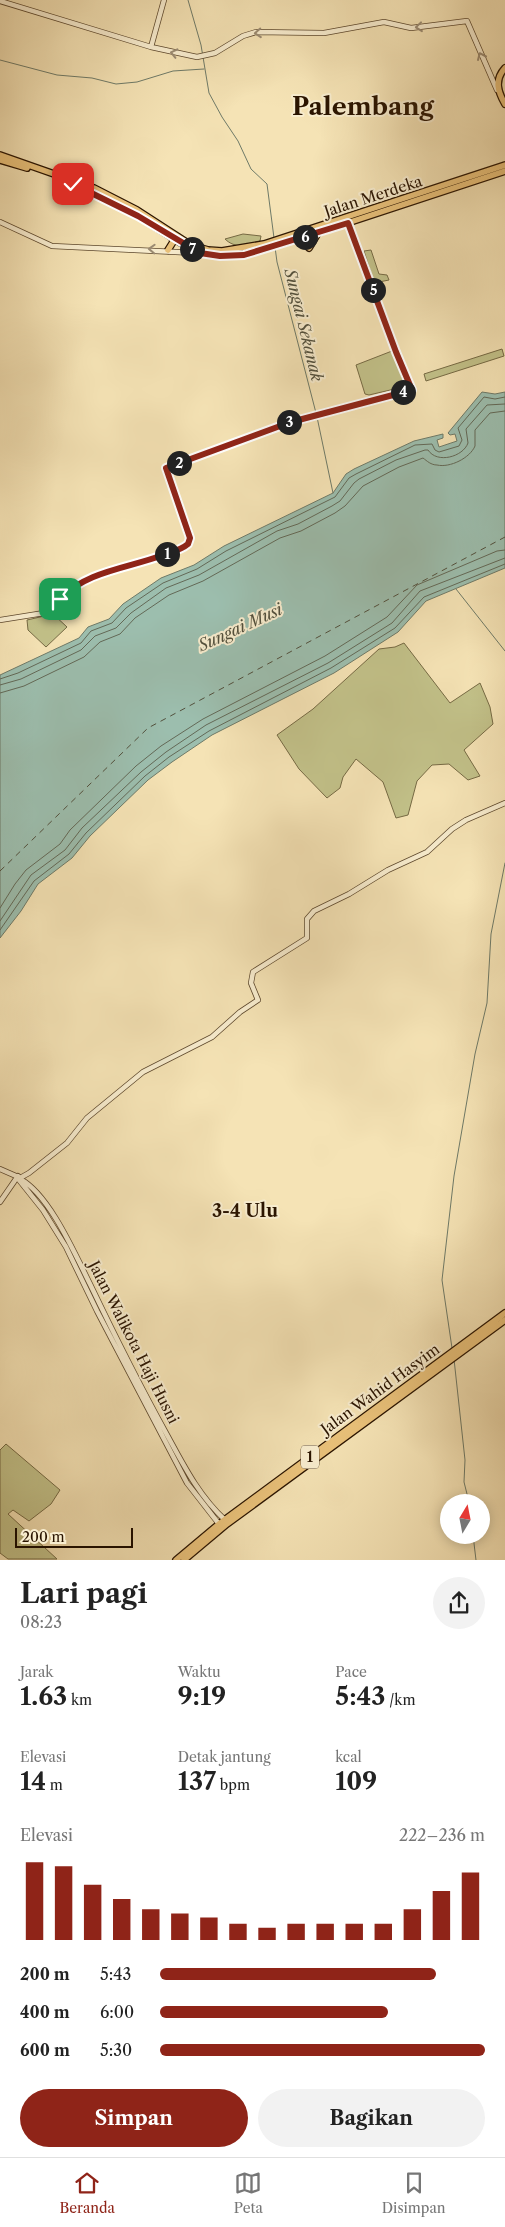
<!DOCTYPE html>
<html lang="id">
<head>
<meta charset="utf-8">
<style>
  :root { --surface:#fff; --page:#f2f2f2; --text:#222; --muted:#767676; --line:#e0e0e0; --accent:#8f2418 }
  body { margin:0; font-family:"Libre Caslon Text",serif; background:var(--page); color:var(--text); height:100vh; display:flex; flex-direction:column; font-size:19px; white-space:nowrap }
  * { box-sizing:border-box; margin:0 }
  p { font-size:16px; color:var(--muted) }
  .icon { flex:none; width:28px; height:28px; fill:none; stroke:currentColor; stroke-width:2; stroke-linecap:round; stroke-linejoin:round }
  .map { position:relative; height:1560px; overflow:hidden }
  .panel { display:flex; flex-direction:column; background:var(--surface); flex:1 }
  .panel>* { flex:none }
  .needle { width:32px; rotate:10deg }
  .buttons { position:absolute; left:440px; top:1494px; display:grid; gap:10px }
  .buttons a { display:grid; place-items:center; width:50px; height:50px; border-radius:50%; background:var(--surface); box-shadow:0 2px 12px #0003; font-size:25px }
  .scale { position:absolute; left:15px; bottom:12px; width:118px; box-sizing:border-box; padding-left:5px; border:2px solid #2a1400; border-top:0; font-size:14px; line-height:18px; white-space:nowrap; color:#2a1400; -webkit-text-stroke:4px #f8edcf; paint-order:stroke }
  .pin { position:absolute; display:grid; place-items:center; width:42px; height:42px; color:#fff; margin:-21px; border-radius:10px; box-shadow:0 2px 8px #0006 }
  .km { position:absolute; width:25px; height:25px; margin:-12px; border-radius:50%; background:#222; color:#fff; font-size:14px; line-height:25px; text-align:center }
  .round { display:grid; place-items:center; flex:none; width:52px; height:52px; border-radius:26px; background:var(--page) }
  .head { display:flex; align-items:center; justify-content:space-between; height:85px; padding:0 20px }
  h1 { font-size:28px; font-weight:800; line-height:38px }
  .figures { display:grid; grid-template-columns:repeat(3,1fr); gap:8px; height:85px; padding:5px 20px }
  .figures div { display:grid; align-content:center }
  .figures b { font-size:25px; font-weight:800 }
  .figures small { font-size:14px; font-weight:400 }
  .figures p { font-size:14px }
  .chart { height:140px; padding:10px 20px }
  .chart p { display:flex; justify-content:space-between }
  .chart svg { width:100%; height:90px; margin-top:5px; stroke:var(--accent); stroke-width:6 }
  .primary-button { display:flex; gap:10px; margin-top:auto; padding:10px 20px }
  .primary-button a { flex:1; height:58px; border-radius:30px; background:var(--accent); color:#fff; font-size:20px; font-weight:800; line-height:58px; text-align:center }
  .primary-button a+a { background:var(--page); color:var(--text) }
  ul { padding:0 20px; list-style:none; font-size:16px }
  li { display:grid; grid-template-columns:80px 60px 1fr; align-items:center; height:38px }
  li i { height:12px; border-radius:6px; background:var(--accent) }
  .dock { display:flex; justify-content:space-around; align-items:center; height:70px; border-top:1px solid var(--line); background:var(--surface); font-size:14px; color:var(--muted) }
  .dock a { display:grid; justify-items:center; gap:2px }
  .dock .current { color:var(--accent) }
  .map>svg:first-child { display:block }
  .green { fill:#c2c189; stroke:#766a44 }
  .water { fill:#9cbeae; stroke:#6e7a68 }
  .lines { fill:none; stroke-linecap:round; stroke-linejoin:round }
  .shore { stroke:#636957; stroke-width:1 }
  .stream { stroke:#6e7a68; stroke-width:1 }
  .ferry { stroke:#52503d; stroke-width:1; stroke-dasharray:6 5; stroke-linecap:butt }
  .tertiary-casing { stroke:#5d482d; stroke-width:6 }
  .primary-casing { stroke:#2a1400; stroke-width:8 }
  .trunk-casing { stroke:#2a1400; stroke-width:8 }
  .tertiary { stroke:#f8edcf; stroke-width:4.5 }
  .primary { stroke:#eac27a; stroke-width:5.5 }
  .trunk { stroke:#eac27a; stroke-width:5.5 }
  .oneway { stroke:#9b8b72 }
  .route-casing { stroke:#fff; stroke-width:10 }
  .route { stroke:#8f2418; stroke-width:6 }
  .labels { text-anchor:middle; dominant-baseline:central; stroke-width:4; stroke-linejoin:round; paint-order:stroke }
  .shield { fill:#f8edcf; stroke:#68553e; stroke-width:1 }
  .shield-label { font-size:14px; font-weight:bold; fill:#2a1400 }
  .street-label { font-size:15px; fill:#2a1400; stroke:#f8edcf }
  .water-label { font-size:16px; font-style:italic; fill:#52503d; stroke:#f8edcf }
  .quarter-label { font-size:18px; font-weight:bold; fill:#2a1400; stroke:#f8edcf }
  .town-label { font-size:25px; font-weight:bold; fill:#2a1400; stroke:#f8edcf }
</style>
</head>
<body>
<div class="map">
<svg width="505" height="1560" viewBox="0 0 505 1560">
  <rect width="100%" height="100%" fill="#f5e3b5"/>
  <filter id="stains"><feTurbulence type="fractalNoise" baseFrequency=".004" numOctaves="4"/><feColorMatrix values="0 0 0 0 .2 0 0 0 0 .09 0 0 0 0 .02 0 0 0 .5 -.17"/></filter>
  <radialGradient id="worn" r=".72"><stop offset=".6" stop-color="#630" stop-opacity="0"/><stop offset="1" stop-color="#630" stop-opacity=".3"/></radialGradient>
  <!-- green -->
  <path class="green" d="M 243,234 L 261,236 L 260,241 C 248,246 235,249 225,239 Z
    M 371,250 L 379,274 L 387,275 L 389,280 L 374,283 L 364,251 Z
    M 502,349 L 504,356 L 426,381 L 424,374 Z
    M 392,351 L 403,380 L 403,387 L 369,395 L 365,394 L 356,365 Z
    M 53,614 L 67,627 L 46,647 L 28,630 L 27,620 Z
    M 404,643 L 450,703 L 480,683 L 490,707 L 493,724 L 464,750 L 480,776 L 468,780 L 449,764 L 432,765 L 417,781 L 408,815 L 396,818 L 383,782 L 356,759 L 343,777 L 340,788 L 327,798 L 299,769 L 277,735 L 313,709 L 379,649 L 395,647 Z
    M 6,1444 L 60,1490 L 51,1504 L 29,1521 L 13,1510 L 8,1514 L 57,1559 L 8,1559 L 0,1553 L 0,1450 Z"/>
  <!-- water -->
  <path class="water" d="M 482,392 L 495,394 L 505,392 L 505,568 L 426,601 L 398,632 L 334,673 L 212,735 L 172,762 L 148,780 L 90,836 L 72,858 L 38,884 L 21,911 L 0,938 L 0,675 L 79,638 L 88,627 L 109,619 L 123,604 L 161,578 L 194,565 L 224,546 L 333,493 L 346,474 L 354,469 L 414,441 L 443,434 L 443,438 L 437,440 L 439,447 L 457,441 L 455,434 L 450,435 L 448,433 Z"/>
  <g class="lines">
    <!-- shore -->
    <path class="shore" d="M 0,679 L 18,673 L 81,643 L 91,631 L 112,623 L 126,608 L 163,583 L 197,569 L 226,551 L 335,497 L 349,478 L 356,474 L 415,445 L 432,444 L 435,450 L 439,452 L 459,446 L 462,440 L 458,428 L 484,397 L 495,399 L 505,397
      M 0,685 L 21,679 L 81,650 L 95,636 L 116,628 L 131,613 L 166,588 L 199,575 L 277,531 L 298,524 L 332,506 L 340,501 L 354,483 L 359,479 L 396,460 L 425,450 L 428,450 C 437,464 463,457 468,443 L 466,429 L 487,405 L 505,404
      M 0,693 L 24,686 L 84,657 L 100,642 L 120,634 L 135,618 L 169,595 L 203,581 L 280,538 L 301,531 L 335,513 L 345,506 L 363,486 L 399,467 L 423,458 C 427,461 431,465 437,465 C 450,468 470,458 475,446 L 475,430 L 490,413 L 505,411
      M 0,908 L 15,884 L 26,870 L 60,844 L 70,830 L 136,766 L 161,746 L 203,719 L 325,656 L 387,617 L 417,585 L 497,551 L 505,550
      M 0,921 L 31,875 L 65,850 L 82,828 L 141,772 L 166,752 L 206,725 L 328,663 L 392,623 L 420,591 L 505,558
      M 0,930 L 34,881 L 69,854 L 86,833 L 145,776 L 169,757 L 209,731 L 331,668 L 395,628 L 424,597 L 505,564"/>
    <!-- stream -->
    <path class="stream" d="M 188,0 L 201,45 L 209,93 L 222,117 L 238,141 L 251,169 L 267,184 L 274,238
      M 0,60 L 57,75 L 92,78 L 116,84 L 137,82 L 173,71 L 204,69
      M 275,247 L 277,262 L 316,413
      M 317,417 L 333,493
      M 456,589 L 505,651
      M 452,1348 L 442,1280 L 454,1176 L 475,1054 L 487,1003 L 491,934 L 505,863
      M 454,1359 L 465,1460 L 464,1482 L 469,1502
      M 473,1535 L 476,1560"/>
    <!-- ferry -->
    <path class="ferry" d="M 0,871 L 148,728 L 505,537"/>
    <!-- tertiary casing -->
    <g class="tertiary-casing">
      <path id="tertiary" d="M 0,1 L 151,47 L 197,57 L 215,53 L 243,36 L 256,32 L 324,33 L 384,22 L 411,28 L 467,21 L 497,90
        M 151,47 L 164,0
        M 0,222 L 52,246 L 196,253
        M 0,620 L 44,613 L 53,608 L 67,591 L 84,582 L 102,574 L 156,558 L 188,544 L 190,538 L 166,468 L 291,421 L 412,390 L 396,352 L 348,223
        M 0,1169 L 16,1176
        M 20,1178 L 29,1173 L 67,1143 L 87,1118 L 143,1072 L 212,1037 L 240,1012 L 258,1000 L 251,983 L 253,972 L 307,938 L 307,919 L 314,911 L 349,894 L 388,870 L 427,852 L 452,829 L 466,820 L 505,803
        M 20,1179 C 49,1194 75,1254 90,1284 C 114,1334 139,1384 166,1433 C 183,1464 198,1495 225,1520
        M 19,1180 L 43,1210 L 66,1247 L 97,1311 L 187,1483 L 219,1524
        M 0,1202 L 18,1176"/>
    </g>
    <!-- primary casing -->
    <g class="primary-casing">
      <path id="primary" d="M 505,68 C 494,80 498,92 505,104
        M 0,155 L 94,188 L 137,210 L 191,245 L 208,250 L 222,251 L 264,244 L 505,165
        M 0,160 L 27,168
        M 80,187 L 138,216 L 181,243
        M 309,248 L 318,233
        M 192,249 L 200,253 L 220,256 L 244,255 L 314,234 L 505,171
        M 168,250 L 173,242 L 172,236"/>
    </g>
    <!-- trunk casing -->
    <g class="trunk-casing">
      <path id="trunk" d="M 176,1560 L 219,1524 L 505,1313
        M 184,1560 L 227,1524 L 505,1320"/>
    </g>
    <!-- tertiary -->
    <use href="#tertiary" class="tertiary"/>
    <!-- primary -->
    <use href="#primary" class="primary"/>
    <!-- trunk -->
    <use href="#trunk" class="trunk"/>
  </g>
  <!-- one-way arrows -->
  <defs><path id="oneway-chevron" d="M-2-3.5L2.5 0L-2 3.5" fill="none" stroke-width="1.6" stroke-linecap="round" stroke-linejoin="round" transform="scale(1.25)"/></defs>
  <g class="oneway">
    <use href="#oneway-chevron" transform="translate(419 27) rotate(174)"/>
    <use href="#oneway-chevron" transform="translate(258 33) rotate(176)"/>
    <use href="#oneway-chevron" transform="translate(174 53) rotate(-167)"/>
    <use href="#oneway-chevron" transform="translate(481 56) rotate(-114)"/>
    <use href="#oneway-chevron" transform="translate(152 249) rotate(-178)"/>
  </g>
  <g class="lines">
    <!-- route casing -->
    <g class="route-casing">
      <path id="route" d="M 60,599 C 86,571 129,568 163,555 C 172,552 181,550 188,544 L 190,538 L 166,468 L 291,422 L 412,390 L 396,352 L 348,223 L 244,255 L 220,256 L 200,253 L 138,216 L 73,184"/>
    </g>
    <!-- route -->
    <use href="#route" class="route"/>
  </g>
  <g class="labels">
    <!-- shield labels -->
    <rect class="shield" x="301" y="1445.5" width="18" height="23" rx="4"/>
    <g class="shield-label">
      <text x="310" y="1457">1</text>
    </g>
    <!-- street labels -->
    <g class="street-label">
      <text transform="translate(373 196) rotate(-18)">Jalan Merdeka</text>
      <text transform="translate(134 1342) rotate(63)">Jalan Walikota Haji Husni</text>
      <text transform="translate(380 1389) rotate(-36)">Jalan Wahid Hasyim</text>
    </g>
    <!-- water labels -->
    <g class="water-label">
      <text transform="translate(304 325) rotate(76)">Sungai Sekanak</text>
      <text transform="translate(240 627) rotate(-25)">Sungai Musi</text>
    </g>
    <!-- quarter labels -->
    <g class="quarter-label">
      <text x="245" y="1211">3-4 Ulu</text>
    </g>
    <!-- town labels -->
    <g class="town-label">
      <text x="363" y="106">Palembang</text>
    </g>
  </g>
  <rect width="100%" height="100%" filter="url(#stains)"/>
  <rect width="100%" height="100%" fill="url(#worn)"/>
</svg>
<div class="buttons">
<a><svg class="needle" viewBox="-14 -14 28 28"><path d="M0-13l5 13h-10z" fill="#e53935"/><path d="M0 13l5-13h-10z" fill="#767676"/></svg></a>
</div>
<div class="scale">200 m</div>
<div class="pin" style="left:60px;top:599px;background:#1e9e55"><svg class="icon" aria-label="arrive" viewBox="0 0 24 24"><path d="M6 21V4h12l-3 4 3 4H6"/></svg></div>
<div class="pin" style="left:73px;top:184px;background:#d93025"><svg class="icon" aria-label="check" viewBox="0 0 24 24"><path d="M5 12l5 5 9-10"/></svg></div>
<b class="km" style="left:167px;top:554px">1</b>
<b class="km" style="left:179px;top:463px">2</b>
<b class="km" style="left:289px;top:422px">3</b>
<b class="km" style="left:403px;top:392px">4</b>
<b class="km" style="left:373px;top:290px">5</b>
<b class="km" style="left:305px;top:237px">6</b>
<b class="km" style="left:192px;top:249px">7</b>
</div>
<section class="panel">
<div class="head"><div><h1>Lari pagi</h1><p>08:23</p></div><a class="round"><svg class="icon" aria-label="share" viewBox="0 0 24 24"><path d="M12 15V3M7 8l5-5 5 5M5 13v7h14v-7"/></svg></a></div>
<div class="figures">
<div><p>Jarak</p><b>1.63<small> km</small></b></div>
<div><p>Waktu</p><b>9:19</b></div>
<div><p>Pace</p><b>5:43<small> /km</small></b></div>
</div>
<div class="figures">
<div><p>Elevasi</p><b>14<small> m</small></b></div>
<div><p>Detak jantung</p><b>137<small> bpm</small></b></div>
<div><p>kcal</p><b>109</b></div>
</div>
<div class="chart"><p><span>Elevasi</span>222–236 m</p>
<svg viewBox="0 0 160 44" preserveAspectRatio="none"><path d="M5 44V6M15 44V8M25 44V17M35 44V24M45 44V29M55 44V31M65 44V33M75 44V36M85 44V38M95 44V36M105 44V36M115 44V36M125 44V36M135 44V29M145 44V20M155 44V11"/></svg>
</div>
<ul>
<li><b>200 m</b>5:43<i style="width:85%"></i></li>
<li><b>400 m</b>6:00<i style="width:70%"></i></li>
<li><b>600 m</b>5:30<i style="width:100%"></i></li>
</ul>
<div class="primary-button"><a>Simpan</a><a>Bagikan</a></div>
</section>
<nav class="dock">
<a class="current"><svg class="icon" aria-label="home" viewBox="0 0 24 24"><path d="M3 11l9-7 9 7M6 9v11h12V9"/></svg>Beranda</a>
<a><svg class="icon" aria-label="map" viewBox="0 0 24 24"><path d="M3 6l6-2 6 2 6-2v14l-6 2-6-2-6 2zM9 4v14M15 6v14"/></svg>Peta</a>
<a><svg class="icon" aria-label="saved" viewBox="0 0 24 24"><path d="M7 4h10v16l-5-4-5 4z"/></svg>Disimpan</a>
</nav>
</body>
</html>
